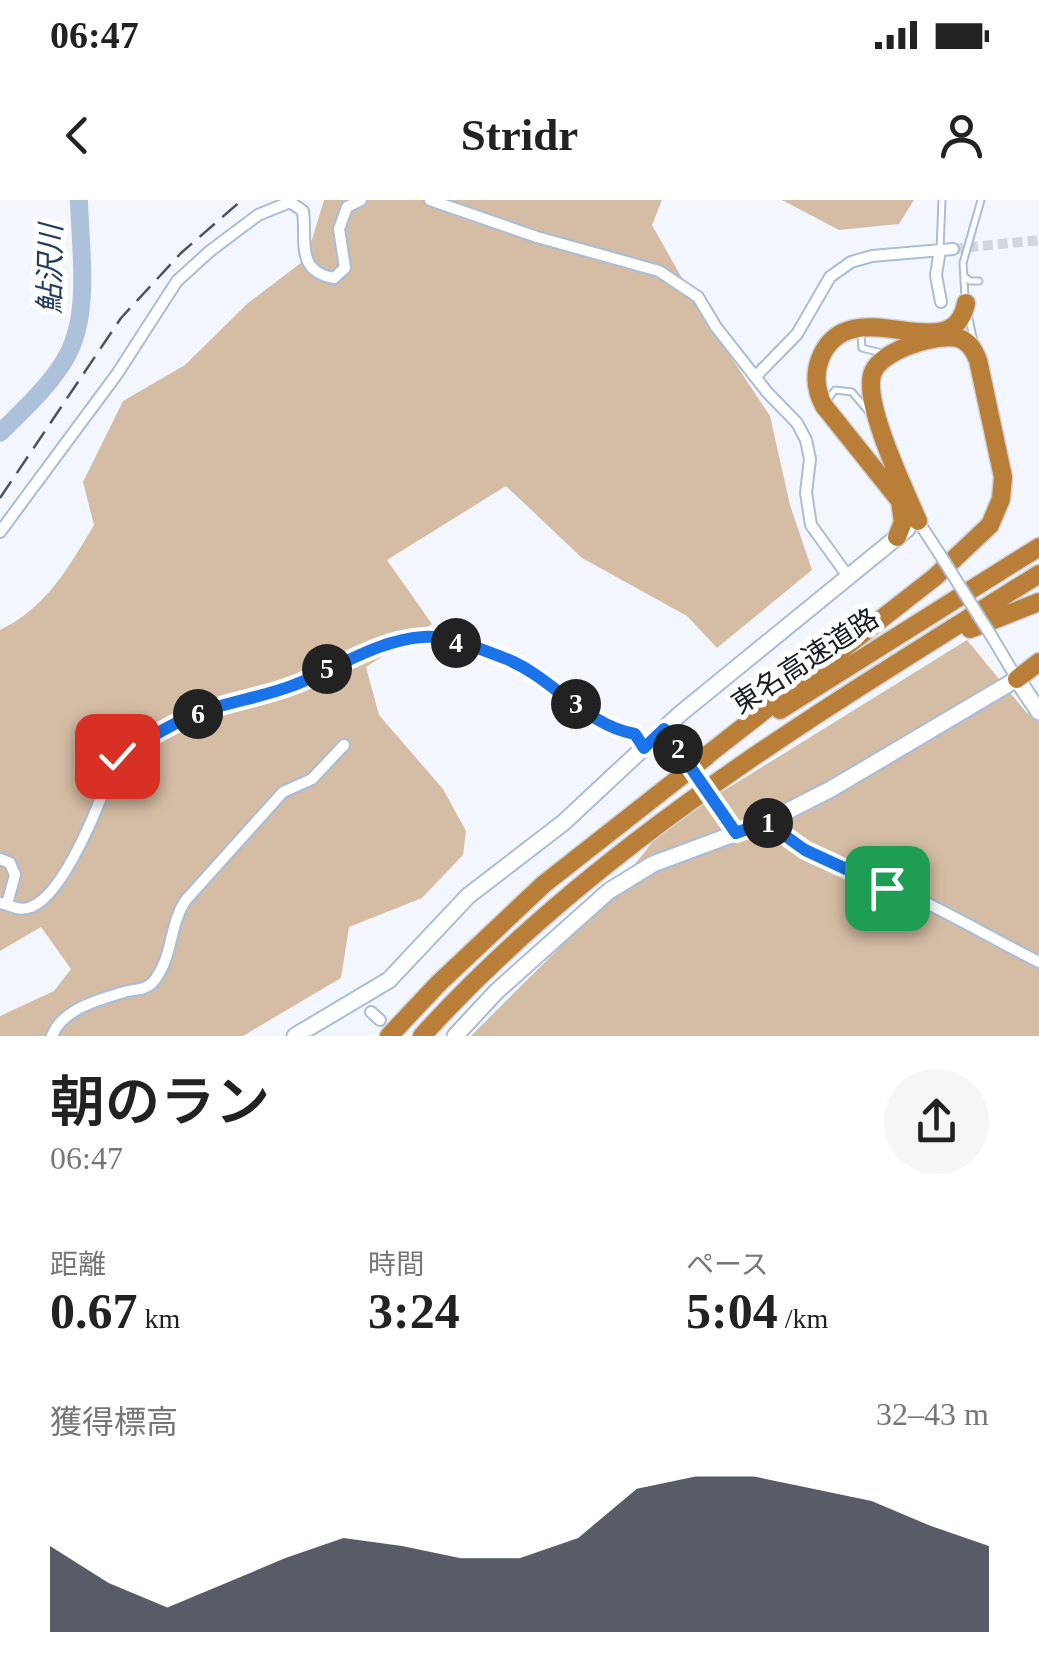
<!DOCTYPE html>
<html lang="ja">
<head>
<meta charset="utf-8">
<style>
  :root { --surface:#fff; --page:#f6f6f6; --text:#222; --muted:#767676; --accent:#111827 }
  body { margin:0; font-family:"Times New Roman","Noto Sans JP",serif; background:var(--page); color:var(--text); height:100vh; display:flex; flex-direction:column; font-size:38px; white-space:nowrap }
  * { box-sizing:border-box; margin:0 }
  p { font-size:32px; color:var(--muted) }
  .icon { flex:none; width:55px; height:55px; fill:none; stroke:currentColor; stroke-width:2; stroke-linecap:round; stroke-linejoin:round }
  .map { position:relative; height:836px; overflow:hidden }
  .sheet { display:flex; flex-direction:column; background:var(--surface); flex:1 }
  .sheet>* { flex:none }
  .pin { position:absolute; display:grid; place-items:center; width:85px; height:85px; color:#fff; margin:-42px; border-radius:20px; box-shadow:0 5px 15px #0006 }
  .km { position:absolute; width:50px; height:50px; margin:-25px; border-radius:50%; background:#222; color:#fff; font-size:28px; line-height:50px; text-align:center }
  .round { display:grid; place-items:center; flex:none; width:105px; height:105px; border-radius:52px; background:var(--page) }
  .overview { display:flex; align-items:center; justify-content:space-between; height:170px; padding:0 50px }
  h1 { font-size:55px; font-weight:600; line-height:75px }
  .figures { display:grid; grid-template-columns:repeat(3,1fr); gap:15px; height:170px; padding:10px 50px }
  .figures div { display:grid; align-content:center }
  .figures b { font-size:50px; font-weight:600 }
  .figures small { font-size:28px; font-weight:400 }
  .figures p { font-size:28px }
  .chart { height:280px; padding:20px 50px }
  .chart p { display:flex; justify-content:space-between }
  .chart svg { width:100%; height:180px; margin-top:10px; fill:var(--accent); opacity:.7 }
  .status { display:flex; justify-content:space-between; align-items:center; height:70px; padding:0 50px; background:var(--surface); direction:ltr }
  .status svg { height:28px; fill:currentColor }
  header { display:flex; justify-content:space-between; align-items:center; height:130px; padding:0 50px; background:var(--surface); font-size:45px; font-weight:600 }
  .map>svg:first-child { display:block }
  .forest { fill:#d5bda5 }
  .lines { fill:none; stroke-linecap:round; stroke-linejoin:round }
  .river { stroke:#adc1db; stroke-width:18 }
  .street-tunnel { stroke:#d2d6dd; stroke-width:10; stroke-dasharray:10 5; stroke-linecap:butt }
  .lane-casing { stroke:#a9bdd8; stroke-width:9 }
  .street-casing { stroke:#a9bdd8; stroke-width:14 }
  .secondary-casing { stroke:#a9bdd8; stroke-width:19 }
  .highway-casing { stroke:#d1d2d4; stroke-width:21 }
  .lane { stroke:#fff; stroke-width:5 }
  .street { stroke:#fff; stroke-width:10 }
  .secondary { stroke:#fff; stroke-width:15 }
  .highway { stroke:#b97f39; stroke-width:18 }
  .rail { stroke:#4d535c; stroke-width:2.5; stroke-dasharray:20 10; stroke-linecap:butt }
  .street-bridge-casing { stroke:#a9bdd8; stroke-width:14; stroke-linecap:butt }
  .street-bridge { stroke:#fff; stroke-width:10 }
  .route-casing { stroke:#fff; stroke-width:20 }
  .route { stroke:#1a73e8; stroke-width:12 }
  .labels { text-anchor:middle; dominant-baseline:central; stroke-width:10; stroke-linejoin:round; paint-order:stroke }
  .street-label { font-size:28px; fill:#171e28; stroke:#fff }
  .water-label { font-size:30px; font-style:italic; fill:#213d62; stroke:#fff }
</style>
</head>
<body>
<div class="status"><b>06:47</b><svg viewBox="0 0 49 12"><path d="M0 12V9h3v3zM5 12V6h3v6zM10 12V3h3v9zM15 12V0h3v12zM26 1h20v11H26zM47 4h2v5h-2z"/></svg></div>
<header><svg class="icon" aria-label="back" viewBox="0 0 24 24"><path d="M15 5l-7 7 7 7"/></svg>Stridr<svg class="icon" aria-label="person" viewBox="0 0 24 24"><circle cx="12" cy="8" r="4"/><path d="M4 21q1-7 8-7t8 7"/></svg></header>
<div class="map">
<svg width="1039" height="836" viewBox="0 0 1039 836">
  <rect width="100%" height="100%" fill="#f3f7fd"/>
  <!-- forest -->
  <path class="forest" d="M 324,0 L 662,0 L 652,25 L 700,110 L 770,216 L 790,305 L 812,370 L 717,448 L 687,416 L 582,358 L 506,286 L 387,360 L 432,424 L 366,467 L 379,515 L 443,589 L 466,631 L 463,655 L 422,698 L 349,727 L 341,778 L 243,836 L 0,836 L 0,816 L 54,791 L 71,769 L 41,727 L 0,751 L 0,430 C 47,407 68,368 94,325 L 83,282 L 123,201 L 185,165 L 248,103 L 306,59 Z
    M 782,0 L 914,0 L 899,24 L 839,30 Z
    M 967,440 L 1026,512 L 1039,522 L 1039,836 L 471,836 L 605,702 L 654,640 L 696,608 Z"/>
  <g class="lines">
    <!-- river -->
    <path class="river" d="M 0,233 C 23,210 51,185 67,156 C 91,112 80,48 79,0"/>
    <!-- street-tunnel -->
    <path class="street-tunnel" d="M 953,49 L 1039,40"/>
    <!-- lane casing -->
    <g class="lane-casing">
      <path id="lane" d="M 940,50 L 942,0
        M 964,76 L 970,81 L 979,81
        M 965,98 L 963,63 L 981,0
        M 968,114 L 974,142
        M 861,135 L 862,148 L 882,153
        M 828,199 L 835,190 L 852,192 L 868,211"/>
    </g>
    <!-- street casing -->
    <g class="street-casing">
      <path id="street" d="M 430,0 L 537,37 L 659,71 L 698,97 L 716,127 L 767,192 L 797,223 L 806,240 L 810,259 L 806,293 L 811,325 L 847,375
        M 940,50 L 936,75 L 941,102
        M 755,177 L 797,134 L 830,77 L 851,62 L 872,56 L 953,49
        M 918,321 L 939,353
        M 0,332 L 117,174 L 177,81 L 210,51 L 258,15 L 290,2 L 303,11 C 307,41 295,71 334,78 L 345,68 L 339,29 L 347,7 L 361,0
        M 992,437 L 1017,479
        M 721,607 L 736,633
        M 766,622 C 812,660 867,676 920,700 C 960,719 999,742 1039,762
        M 0,659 L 10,663 L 15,675 L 7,704
        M 0,703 C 11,705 19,712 31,707 C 67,693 104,592 117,556 L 193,515 L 294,485 L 382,447 L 424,437 L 448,440 L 506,458 L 536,473 L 608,527 L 635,534 L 643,548
        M 371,812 L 380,820
        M 52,836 C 62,809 98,800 124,792 C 134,789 145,791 153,782 C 173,758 169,726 185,701 L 283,592 L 312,579 L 344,545"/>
    </g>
    <!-- secondary casing -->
    <g class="secondary-casing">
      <path id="secondary" d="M 295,836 L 389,780 L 468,696 L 563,623 L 680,514 L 907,329
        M 455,836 L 497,791 L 609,691 L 653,664 L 766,622 L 831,589 L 1017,479 L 1039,512"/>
    </g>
    <!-- highway casing -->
    <g class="highway-casing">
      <path id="highway" d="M 897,337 L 903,322 L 900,301 L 824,206 C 816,191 814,175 820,159 C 849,85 953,174 966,103
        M 970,429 L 1039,402
        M 1017,479 L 1039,462
        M 780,510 L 1039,347
        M 701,560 L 935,377 L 990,325 L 1001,299 L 1003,277 L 978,160 C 974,150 969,141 958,138 C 936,133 878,151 872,175 C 864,206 905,290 918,321
        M 389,836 L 439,783 L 544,684 L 707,556
        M 422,836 C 597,643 821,511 1039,374"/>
    </g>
    <!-- lane -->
    <use href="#lane" class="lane"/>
    <!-- street -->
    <use href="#street" class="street"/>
    <!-- secondary -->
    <use href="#secondary" class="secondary"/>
    <!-- highway -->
    <use href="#highway" class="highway"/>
    <!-- rail -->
    <path class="rail" d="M 0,298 L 121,118 L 181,53 L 242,0"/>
    <!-- street-bridge casing -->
    <g class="street-bridge-casing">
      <path id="street-bridge" d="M 939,353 L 992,437
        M 674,543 L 721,607"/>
    </g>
    <!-- street-bridge -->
    <use href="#street-bridge" class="street-bridge"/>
  </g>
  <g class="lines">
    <!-- route casing -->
    <g class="route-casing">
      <path id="route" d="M 117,556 C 141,543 166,527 191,516 C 224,502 261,498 294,485 C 336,469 377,440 423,437 C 448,435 481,449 504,458 C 552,476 584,525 635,534 L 644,548 L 664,529 L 736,633 L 766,622 L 805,650 L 887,688"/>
    </g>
    <!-- route -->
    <use href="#route" class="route"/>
  </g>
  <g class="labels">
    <!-- street labels -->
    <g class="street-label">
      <text transform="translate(805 461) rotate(-33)">東名高速道路</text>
    </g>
    <!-- water labels -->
    <g class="water-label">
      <text transform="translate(50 69) rotate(-89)">鮎沢川</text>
    </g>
  </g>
</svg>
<div class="pin" style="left:887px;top:688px;background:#1e9e55"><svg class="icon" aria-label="arrive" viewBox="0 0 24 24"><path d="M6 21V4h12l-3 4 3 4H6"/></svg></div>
<div class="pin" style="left:117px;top:556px;background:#d93025"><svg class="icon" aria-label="check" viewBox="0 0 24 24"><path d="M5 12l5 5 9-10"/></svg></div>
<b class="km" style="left:768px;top:623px">1</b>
<b class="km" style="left:678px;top:549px">2</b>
<b class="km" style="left:576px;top:504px">3</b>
<b class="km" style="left:456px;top:443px">4</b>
<b class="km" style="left:327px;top:469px">5</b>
<b class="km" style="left:198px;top:514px">6</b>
</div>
<section class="sheet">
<div class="overview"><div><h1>朝のラン</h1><p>06:47</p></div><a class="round"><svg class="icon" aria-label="share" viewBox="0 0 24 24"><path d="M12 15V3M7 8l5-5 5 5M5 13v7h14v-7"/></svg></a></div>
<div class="figures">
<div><p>距離</p><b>0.67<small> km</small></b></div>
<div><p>時間</p><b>3:24</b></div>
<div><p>ペース</p><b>5:04<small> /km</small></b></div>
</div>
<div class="chart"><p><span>獲得標高</span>32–43 m</p>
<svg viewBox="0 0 160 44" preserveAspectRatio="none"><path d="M0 44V23L10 32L20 38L30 32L40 26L50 21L60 23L70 26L80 26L90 21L100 9L110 6L120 6L130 9L140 12L150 18L160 23V44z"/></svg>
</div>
</section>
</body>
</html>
